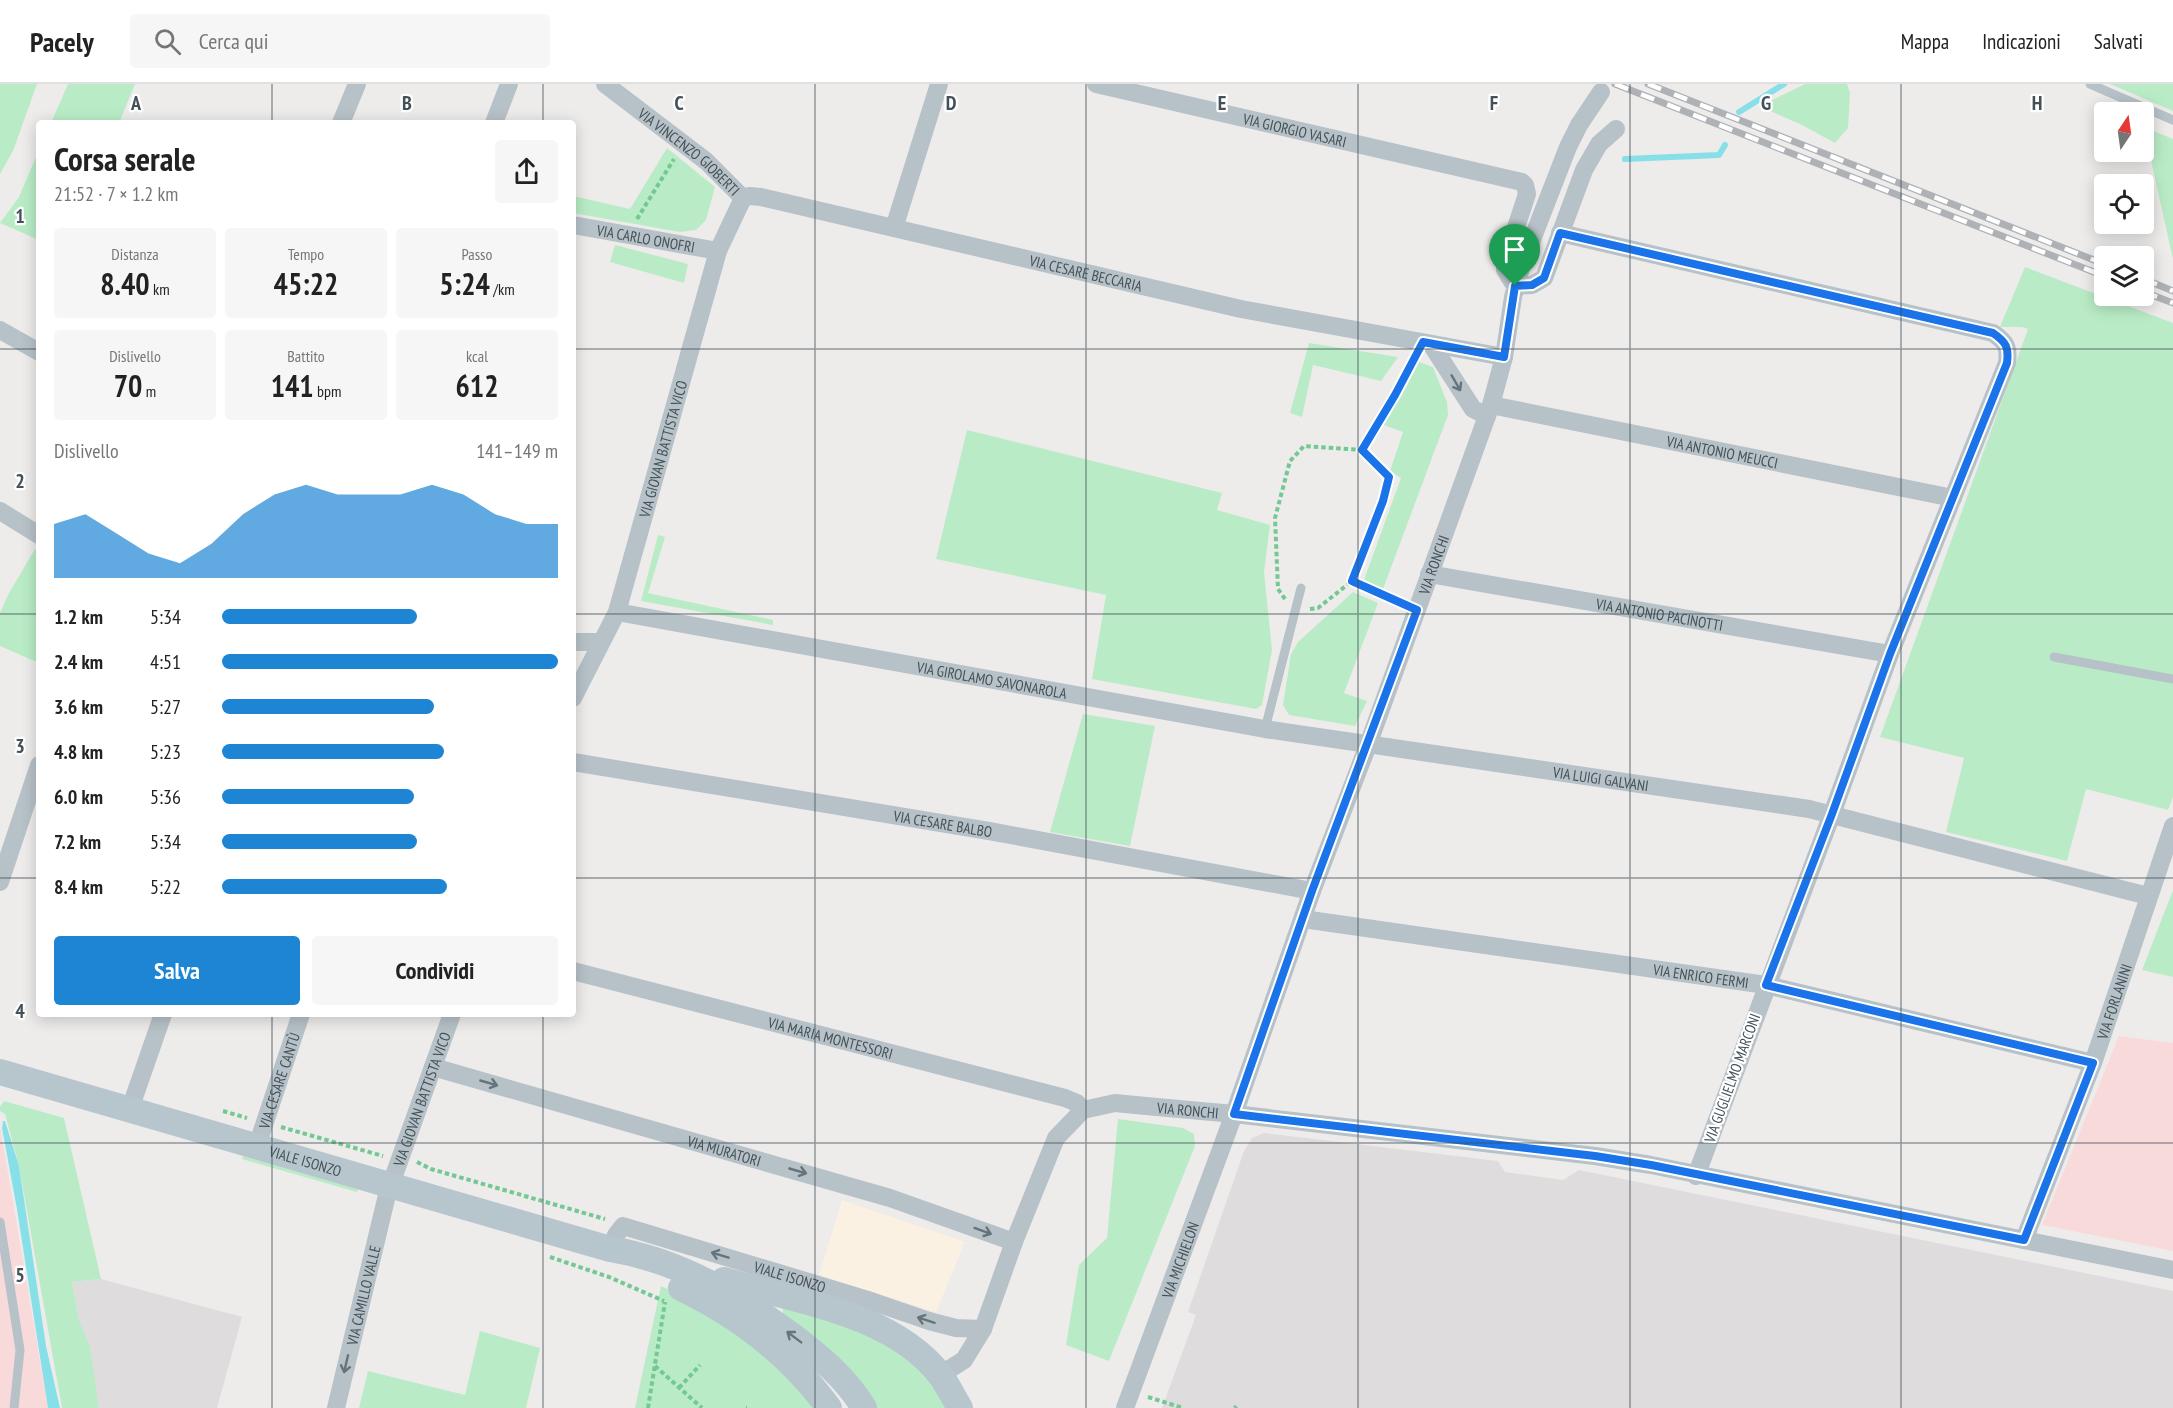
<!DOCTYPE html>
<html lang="it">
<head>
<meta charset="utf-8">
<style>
  :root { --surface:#fff; --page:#f6f6f6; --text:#222; --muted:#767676; --line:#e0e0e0; --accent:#1e85d5 }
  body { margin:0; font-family:"PT Sans Narrow",sans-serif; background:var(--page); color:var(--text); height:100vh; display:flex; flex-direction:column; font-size:22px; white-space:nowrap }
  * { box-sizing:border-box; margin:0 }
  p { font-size:20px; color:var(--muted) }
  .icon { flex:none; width:33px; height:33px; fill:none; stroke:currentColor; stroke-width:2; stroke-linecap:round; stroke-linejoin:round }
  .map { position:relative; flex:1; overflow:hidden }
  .side { position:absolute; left:36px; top:36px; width:540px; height:897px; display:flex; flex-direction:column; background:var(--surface); border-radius:6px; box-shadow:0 3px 15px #0003 }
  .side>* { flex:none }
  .needle { width:39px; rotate:13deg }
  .tools { position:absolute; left:2094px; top:18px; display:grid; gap:12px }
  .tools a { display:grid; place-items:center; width:60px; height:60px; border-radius:6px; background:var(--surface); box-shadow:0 3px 15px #0003; font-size:30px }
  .pin { position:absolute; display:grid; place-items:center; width:51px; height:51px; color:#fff; margin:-62px -26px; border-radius:50% 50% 50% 0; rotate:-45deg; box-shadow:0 0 6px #0007 }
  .pin .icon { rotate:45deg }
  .round { display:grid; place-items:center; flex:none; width:63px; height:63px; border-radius:6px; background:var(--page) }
  .summary { display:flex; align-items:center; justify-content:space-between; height:102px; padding:0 18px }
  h1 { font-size:33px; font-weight:700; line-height:45px }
  .stats { display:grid; grid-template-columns:repeat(3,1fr); gap:9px; height:102px; padding:6px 18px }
  .stats div { display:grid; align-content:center; border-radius:6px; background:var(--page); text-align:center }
  .stats b { font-size:30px; font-weight:700 }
  .stats small { font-size:16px; font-weight:400 }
  .stats p { font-size:16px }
  .chart { height:168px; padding:12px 18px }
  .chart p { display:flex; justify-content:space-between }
  .chart svg { width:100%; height:108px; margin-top:6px; fill:var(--accent); opacity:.7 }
  .button { display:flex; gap:12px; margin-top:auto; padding:12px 18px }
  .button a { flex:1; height:69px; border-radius:6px; background:var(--accent); color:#fff; font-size:24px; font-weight:700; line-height:69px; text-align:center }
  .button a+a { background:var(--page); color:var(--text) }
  ul { padding:0 18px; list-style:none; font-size:20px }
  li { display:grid; grid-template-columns:96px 72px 1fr; align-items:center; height:45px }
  li i { height:15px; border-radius:8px; background:var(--accent) }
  header { display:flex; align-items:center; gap:36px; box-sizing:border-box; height:84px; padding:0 30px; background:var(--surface); border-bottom:2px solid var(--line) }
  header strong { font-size:28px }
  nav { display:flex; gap:33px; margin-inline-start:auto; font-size:21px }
  .search { width:420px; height:54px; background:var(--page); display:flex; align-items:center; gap:15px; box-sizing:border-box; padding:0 21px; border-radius:6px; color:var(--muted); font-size:22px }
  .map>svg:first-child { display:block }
  .commercial { fill:#faf1e3 }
  .education { fill:#dfdcdd }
  .medical { fill:#f9dadb }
  .green { fill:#b9ecc6 }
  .water { fill:#87e0e8 }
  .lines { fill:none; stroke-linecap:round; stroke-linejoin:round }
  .stream { stroke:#87e0e8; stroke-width:6 }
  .path { stroke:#73c893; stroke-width:4; stroke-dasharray:4.5 3; stroke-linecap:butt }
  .lane { stroke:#b7c2c8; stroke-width:9 }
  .street { stroke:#b7c2c8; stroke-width:18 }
  .secondary { stroke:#b7c5cd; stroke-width:26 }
  .rail-casing { stroke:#aeb2b6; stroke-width:7 }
  .rail { stroke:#fff; stroke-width:4.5; stroke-dasharray:14; stroke-linecap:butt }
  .oneway { stroke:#66737a }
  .oneway2 { stroke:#66747b }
  .route-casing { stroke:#fff; stroke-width:12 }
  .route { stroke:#1a73e8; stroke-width:8 }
  .grid { fill:none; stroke:#445158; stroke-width:1.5; stroke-opacity:0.55 }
  .labels { text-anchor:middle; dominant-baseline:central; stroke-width:4.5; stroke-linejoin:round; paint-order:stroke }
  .street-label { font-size:15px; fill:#445158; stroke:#fff }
  .grid-label { font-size:20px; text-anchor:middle; font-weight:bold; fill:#445158; stroke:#fff; stroke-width:4.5; stroke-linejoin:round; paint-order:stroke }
</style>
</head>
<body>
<header>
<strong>Pacely</strong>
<div class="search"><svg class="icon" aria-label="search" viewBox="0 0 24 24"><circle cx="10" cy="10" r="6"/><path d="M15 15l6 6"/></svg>Cerca qui</div>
<nav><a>Mappa</a><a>Indicazioni</a><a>Salvati</a></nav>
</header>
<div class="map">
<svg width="2173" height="1324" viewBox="0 0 2173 1324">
  <rect width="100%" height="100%" fill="#eeebeb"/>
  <!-- commercial -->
  <path class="commercial" d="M 842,1116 L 965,1158 L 936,1228 L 819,1191 Z"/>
  <!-- education -->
  <path class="education" d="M 1264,1049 L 1498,1077 L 1505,1088 L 1563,1096 L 1579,1086 L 2173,1207 L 2173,1324 L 1162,1324 L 1196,1231 L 1188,1228 L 1244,1067 L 1252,1054 Z
    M 101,1195 L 242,1233 L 217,1324 L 95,1324 L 72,1198 Z"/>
  <!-- medical -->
  <path class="medical" d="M 2119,952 L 2173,959 L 2173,1167 L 2042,1141 Z
    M 0,1042 L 48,1324 L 0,1324 Z"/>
  <!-- green -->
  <path class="green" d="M 0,0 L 37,0 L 13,67 L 0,90 Z
    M 68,0 L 135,0 L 119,39 L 51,39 Z
    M 1805,0 L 1847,0 L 1850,9 L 1848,44 L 1835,59 L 1800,40 L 1768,26 L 1768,18 Z
    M 2110,0 L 2173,0 L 2173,27 Z
    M 2144,43 L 2173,55 L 2173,175 L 2144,45 Z
    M 667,64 L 715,103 L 706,136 L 696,146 L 680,148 L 573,129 L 573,112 L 630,125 Z
    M 39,66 L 39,156 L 0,139 L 19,113 Z
    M 615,161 L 688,180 L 684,199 L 610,178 Z
    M 2025,183 L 2173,239 L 2173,713 L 2168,726 L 2086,705 L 2067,777 L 1946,748 L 1964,674 L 1880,653 L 2028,245 L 2022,243 L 2000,243 Z
    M 1309,259 L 1398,273 L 1381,297 L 1313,281 L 1302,333 L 1290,329 Z
    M 1419,278 L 1433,283 L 1447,318 L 1448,331 L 1383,505 L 1364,496 L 1401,394 L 1390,387 L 1403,348 L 1384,341 Z
    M 967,346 L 1222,409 L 1217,426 L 1270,441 L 1264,488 L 1272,566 L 1262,621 L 1256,625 L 1092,595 L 1106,511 L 936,475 Z
    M 658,451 L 665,453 L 648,509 L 773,536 L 773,541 L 641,517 Z
    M 35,465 L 39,467 L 39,579 L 0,562 L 0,529 L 8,511 Z
    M 1353,508 L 1378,519 L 1344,609 L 1367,617 L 1355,642 L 1289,631 L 1283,621 L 1291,570 L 1298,558 Z
    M 1083,630 L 1155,642 L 1130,762 L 1050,748 Z
    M 2173,806 L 2173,893 L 2142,886 Z
    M 4,1017 L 64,1034 L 101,1195 L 72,1198 L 79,1236 L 90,1263 L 99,1324 L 62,1324 L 19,1082 L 5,1030 L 0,1027 L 0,1023 Z
    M 1118,1035 L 1183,1044 L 1194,1050 L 1195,1062 L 1109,1277 L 1066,1261 L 1079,1181 L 1107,1154 Z
    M 243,1072 L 358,1105 L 357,1108 L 242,1075 Z
    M 661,1202 L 713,1226 L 823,1324 L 635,1324 Z
    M 782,1219 L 893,1261 L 925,1288 L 950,1324 L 873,1324 L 783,1232 Z
    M 480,1247 L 540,1264 L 526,1324 L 359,1324 L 368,1287 L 465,1311 Z"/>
  <!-- water -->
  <path class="water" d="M 3,1037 L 5,1037 L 19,1082 L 46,1262 L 60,1324 L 48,1324 L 17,1125 L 2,1044 Z"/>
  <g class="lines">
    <!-- stream -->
    <path class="stream" d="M 1739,28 L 1784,0
      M 1625,75 L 1719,71 L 1725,61"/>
    <!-- path -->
    <path class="path" d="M 637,135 L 674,75
      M 1353,497 L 1383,417 L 1389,393 L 1362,366
      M 1285,515 L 1278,505 L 1275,434 L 1290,377 L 1304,362 L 1362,366 L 1395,311 L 1414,275
      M 1310,525 L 1318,524 L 1352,497 L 1400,518
      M 223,1027 L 247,1034
      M 281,1043 L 383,1072
      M 417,1078 L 431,1085 L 605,1135
      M 550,1173 L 609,1193 L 664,1217
      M 655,1282 L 702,1324
      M 679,1304 L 700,1281
      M 1148,1313 L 1183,1324
      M 648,1324 L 665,1218
      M 746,1324 L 747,1324
      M 1235,1324 L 1236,1322"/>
    <!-- lane -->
    <path class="lane" d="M 2090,0 L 2173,36
      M 2054,573 L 2173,595
      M 1265,645 L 1301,504
      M 0,1138 L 20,1266 L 14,1324"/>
    <!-- street -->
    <g class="street">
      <path id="s1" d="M 605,0 L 706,77 L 743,114"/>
      <path id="s2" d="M 1096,0 L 1522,98 L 1525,101 L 1527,110 L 1505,177 L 1505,186 L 1515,202"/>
      <path d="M 341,39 L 357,0"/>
      <path d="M 494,39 L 509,0"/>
      <path id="s3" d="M 743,114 L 750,112 L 761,113 L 1241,225 L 1504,273"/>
      <path id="s4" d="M 573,141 L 718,167"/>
      <path d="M 894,144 L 939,0"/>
      <path d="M 1560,149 L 1993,249 C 2006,258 2009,263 2007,279 L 1890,570 L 1832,730 L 1696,1092"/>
      <path d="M 1515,202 L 1532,201 L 1544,194 L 1584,86 L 1599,60 L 1616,45"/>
      <path d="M 0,246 L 39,268"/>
      <path d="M 1431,260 L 1473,325 L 1487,332"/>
      <path id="s5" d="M 1491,321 L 1953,414"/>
      <path d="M 0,427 L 39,451"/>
      <path id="s6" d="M 1429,490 L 1890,570"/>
      <path id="s7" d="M 617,528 L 1265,645 L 1809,725 L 2148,812"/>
      <path d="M 573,558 L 601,558"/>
      <path id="s8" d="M 573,614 L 617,528 L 718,167 L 743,114"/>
      <path id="s9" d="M 573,678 L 989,747 L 1312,807"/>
      <path d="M 0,798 L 39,681"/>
      <path id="s10" d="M 1303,835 L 1766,901 L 2093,979"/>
      <path id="s11" d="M 573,887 L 1065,1014 L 1077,1019 L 1083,1026"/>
      <path id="s12" d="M 433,983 L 890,1114 L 1014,1158"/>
      <path d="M 130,1025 L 163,930"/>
      <path id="s13" d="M 257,1062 L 301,930"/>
      <path id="s14" d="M 2024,1156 L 2093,979 L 2173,742"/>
      <path id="s15" d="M 610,1165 L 616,1151 L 623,1142 L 865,1215 L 929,1237 L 956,1244 L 983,1245"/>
      <path id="s16" d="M 940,1291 L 964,1276 L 983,1245 L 1014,1158 L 1056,1054 L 1083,1026 L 1115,1019 L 1146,1022 L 1234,1030 L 1595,1072 L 1651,1081 L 2173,1186"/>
      <path id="s17" d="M 336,1324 L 387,1111 L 452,930"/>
      <path id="s18" d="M 1125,1324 L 1234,1030 L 1312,807 L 1368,661 L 1491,321 L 1504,273 L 1513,213 L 1521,184 L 1568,63 L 1579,41 L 1601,8"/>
    </g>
    <!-- secondary -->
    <g class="secondary">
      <path id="s19" d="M 0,988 L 610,1165 C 679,1176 739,1212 794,1253 C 821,1274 846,1294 864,1324"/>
      <path d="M 724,1196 C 796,1217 893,1229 941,1292 C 948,1302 954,1314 960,1324"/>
      <path d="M 681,1204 C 739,1232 791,1272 829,1324"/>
    </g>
    <!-- rail casing -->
    <g class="rail-casing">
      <path id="rail" d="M 1615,0 L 2104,192
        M 1648,0 L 2104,180
        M 2144,195 L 2173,207
        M 2144,208 L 2173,219"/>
    </g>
    <!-- rail -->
    <use href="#rail" class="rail"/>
  </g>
  <!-- one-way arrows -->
  <defs><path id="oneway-shaft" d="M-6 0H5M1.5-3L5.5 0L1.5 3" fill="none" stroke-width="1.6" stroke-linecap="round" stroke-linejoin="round" transform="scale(1.5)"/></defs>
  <g class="oneway">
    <use href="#oneway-shaft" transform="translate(1456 299) rotate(60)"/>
    <use href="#oneway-shaft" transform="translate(489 999) rotate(16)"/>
    <use href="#oneway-shaft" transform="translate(798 1087) rotate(16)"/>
    <use href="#oneway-shaft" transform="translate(983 1147) rotate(20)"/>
    <use href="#oneway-shaft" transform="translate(720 1171) rotate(-163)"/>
    <use href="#oneway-shaft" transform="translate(926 1236) rotate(-162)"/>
    <use href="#oneway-shaft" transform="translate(346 1280) rotate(103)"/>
  </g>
  <use class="oneway2" href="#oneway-shaft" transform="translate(794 1253) rotate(-143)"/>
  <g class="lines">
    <!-- route casing -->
    <g class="route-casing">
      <path id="route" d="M 1560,149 L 1993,249 C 2006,258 2009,263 2007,279 L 1890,570 L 1832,730 L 1766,901 L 2093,979 L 2024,1156 L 1651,1081 L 1595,1072 L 1234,1030 L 1312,807 L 1417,526 L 1352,497 L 1383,417 L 1389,393 L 1362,366 L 1395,311 L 1423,258 L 1504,273 L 1515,202 L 1532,201 L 1544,194 Z"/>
    </g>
    <!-- route -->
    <use href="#route" class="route"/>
  </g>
  <!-- grid -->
  <path class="grid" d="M 272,0 L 272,39M 543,0 L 543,39M 815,0 L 815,1324M 1086,0 L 1086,1324M 1358,0 L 1358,1324M 1630,0 L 1630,1324M 1901,0 L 1901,1324M 0,265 L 39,265M 573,265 L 2173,265M 0,530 L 39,530M 573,530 L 2173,530M 0,794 L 39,794M 573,794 L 2173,794M 272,930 L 272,1324M 543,930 L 543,1324M 0,1059 L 2173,1059"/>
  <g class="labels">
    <!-- street labels -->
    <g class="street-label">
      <text stroke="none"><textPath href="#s2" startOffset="204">VIA GIORGIO VASARI</textPath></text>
      <text stroke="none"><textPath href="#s1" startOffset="108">VIA VINCENZO GIOBERTI</textPath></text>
      <text stroke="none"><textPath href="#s4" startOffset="74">VIA CARLO ONOFRI</textPath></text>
      <text stroke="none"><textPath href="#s3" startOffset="352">VIA CESARE BECCARIA</textPath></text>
      <text stroke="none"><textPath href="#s8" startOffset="266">VIA GIOVAN BATTISTA VICO</textPath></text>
      <text stroke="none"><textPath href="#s5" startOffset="236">VIA ANTONIO MEUCCI</textPath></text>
      <text stroke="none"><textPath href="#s18" startOffset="898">VIA RONCHI</textPath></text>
      <text stroke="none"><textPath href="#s6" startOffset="234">VIA ANTONIO PACINOTTI</textPath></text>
      <text stroke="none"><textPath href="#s7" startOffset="381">VIA GIROLAMO SAVONAROLA</textPath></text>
      <text stroke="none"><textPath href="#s7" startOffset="998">VIA LUIGI GALVANI</textPath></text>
      <text stroke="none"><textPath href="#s9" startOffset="375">VIA CESARE BALBO</textPath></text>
      <text stroke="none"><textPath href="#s10" startOffset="402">VIA ENRICO FERMI</textPath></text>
      <text stroke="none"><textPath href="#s14" startOffset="255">VIA FORLANINI</textPath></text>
      <text stroke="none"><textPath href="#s11" startOffset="266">VIA MARIA MONTESSORI</textPath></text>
      <text transform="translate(1732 994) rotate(-70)">VIA GUGLIELMO MARCONI</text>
      <text stroke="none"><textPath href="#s13" startOffset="69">VIA CESARE CANTÙ</textPath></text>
      <text stroke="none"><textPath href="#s17" startOffset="321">VIA GIOVAN BATTISTA VICO</textPath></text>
      <text stroke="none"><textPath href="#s16" startOffset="414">VIA RONCHI</textPath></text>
      <text stroke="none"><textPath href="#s12" startOffset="303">VIA MURATORI</textPath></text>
      <text stroke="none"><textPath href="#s19" startOffset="318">VIALE ISONZO</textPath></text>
      <text stroke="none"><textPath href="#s18" startOffset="158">VIA MICHIELON</textPath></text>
      <text stroke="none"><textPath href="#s15" startOffset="201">VIALE ISONZO</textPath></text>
      <text stroke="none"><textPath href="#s17" startOffset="116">VIA CAMILLO VALLE</textPath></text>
    </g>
  </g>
  <g class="grid-label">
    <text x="136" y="26">A</text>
    <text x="407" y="26">B</text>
    <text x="679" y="26">C</text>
    <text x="951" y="26">D</text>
    <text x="1222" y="26">E</text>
    <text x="1494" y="26">F</text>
    <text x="1766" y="26">G</text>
    <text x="2037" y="26">H</text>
    <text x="20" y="139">1</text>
    <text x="20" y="404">2</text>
    <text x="20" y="669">3</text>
    <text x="20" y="934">4</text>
    <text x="20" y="1198">5</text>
  </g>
</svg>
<div class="tools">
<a><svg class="needle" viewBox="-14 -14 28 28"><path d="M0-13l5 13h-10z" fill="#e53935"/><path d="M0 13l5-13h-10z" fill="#767676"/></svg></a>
<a><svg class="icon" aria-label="locate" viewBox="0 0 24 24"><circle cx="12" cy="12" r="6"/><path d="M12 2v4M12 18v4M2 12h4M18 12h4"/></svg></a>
<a><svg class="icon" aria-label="layers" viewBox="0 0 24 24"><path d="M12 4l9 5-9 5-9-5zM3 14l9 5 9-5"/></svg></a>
</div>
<div class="pin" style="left:1515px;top:202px;background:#1e9e55"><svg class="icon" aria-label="arrive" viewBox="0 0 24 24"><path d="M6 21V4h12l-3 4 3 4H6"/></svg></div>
<section class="side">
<div class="summary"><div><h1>Corsa serale</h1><p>21:52 · 7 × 1.2 km</p></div><a class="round"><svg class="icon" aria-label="share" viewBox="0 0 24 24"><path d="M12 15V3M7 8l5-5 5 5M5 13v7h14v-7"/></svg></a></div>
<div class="stats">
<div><p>Distanza</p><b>8.40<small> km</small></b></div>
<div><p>Tempo</p><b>45:22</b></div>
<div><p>Passo</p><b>5:24<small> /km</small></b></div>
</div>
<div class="stats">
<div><p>Dislivello</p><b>70<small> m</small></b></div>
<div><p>Battito</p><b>141<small> bpm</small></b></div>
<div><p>kcal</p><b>612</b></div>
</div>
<div class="chart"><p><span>Dislivello</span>141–149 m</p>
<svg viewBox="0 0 160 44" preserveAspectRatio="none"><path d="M0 44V22L10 18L20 26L30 34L40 38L50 30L60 18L70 10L80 6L90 10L100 10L110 10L120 6L130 10L140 18L150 22L160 22V44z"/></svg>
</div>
<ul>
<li><b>1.2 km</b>5:34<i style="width:58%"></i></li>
<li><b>2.4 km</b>4:51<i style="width:100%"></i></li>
<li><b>3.6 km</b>5:27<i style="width:63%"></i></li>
<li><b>4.8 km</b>5:23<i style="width:66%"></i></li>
<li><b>6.0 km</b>5:36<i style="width:57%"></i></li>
<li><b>7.2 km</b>5:34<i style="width:58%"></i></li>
<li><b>8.4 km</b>5:22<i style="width:67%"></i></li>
</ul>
<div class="button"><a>Salva</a><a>Condividi</a></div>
</section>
</div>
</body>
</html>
